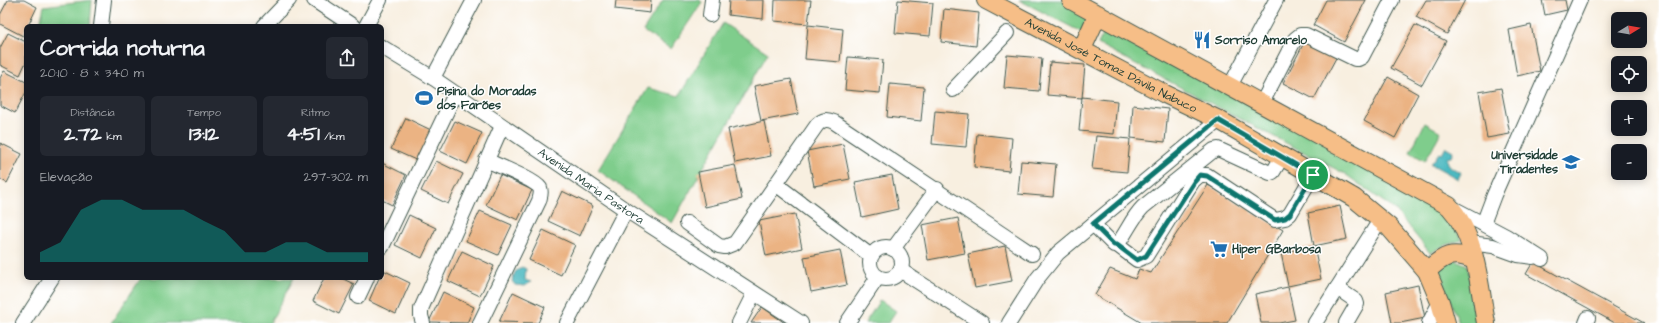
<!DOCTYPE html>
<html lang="pt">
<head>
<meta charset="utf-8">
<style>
  :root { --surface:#171b24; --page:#242831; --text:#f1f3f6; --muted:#9ea1a6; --accent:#0f766e }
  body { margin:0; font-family:"Architects Daughter",sans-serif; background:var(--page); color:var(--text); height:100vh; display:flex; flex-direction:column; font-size:15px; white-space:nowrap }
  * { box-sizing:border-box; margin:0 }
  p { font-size:13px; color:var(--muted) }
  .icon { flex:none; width:22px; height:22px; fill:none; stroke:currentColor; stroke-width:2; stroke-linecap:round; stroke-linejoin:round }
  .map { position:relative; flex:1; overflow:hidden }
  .drawer { position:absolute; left:24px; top:24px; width:360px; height:256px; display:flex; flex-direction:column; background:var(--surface); border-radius:6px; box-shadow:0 2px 10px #0003 }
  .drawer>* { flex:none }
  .needle { width:26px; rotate:79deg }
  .fabs { position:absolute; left:1611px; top:12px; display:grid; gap:8px }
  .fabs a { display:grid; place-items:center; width:36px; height:36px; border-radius:6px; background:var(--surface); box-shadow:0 2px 10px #0003; font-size:20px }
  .pin { position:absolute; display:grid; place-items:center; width:34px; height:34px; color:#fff; margin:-17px; border:2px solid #fff; border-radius:50%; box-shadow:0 1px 4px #0007 }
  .round { display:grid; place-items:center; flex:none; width:42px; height:42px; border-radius:6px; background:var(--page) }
  .headline { display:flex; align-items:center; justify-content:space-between; height:68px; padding:0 16px }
  h1 { font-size:22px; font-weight:800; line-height:30px }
  .metrics { display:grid; grid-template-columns:repeat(3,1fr); gap:6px; height:68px; padding:4px 16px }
  .metrics div { display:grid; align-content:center; border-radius:6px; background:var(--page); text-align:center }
  .metrics b { font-size:20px; font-weight:800 }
  .metrics small { font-size:11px; font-weight:400 }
  .metrics p { font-size:11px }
  .chart { height:112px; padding:8px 16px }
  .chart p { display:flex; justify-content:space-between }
  .chart svg { width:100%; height:72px; margin-top:4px; fill:var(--accent); opacity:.7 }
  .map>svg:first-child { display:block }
  .green { fill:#7fcd8c; stroke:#4f8560 }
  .water { fill:#49b8c0; stroke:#347a7a }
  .building { fill:#ebb383 }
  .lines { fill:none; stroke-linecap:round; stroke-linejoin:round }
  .minor-casing { stroke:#40584e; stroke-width:16 }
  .major-casing { stroke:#40584e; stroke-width:20 }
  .minor { stroke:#fff; stroke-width:14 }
  .major { stroke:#f6be87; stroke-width:18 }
  .route-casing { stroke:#fff; stroke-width:8 }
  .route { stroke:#0f766e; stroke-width:5 }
  .labels { text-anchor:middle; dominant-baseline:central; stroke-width:3; stroke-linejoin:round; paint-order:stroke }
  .poi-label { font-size:12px; font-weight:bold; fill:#1f3d34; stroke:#fff; text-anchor:start }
  .street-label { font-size:12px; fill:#1f3d34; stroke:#fff }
</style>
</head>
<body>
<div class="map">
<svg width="1659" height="323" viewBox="0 0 1659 323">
  <rect width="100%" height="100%" fill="#fff"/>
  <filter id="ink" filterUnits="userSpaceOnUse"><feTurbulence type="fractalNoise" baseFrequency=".025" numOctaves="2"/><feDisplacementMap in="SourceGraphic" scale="8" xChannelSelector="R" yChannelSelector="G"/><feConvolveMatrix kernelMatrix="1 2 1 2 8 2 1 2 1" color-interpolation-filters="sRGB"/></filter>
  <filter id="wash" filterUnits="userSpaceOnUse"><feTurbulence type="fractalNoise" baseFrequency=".012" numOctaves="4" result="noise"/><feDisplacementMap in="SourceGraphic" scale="16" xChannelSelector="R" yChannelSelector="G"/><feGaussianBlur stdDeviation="0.9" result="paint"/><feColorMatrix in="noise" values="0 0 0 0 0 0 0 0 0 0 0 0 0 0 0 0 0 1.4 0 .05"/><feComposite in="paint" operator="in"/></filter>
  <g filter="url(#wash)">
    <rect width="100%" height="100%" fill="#f8efe0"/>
    <!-- green -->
    <path class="green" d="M 92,0 L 90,26 L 56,26 L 40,24 L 44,6 Z
      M 663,0 L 699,0 L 702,2 L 671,49 L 643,31 Z
      M 1019,0 L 1062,0 L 1091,15 L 1083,33 Z
      M 723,23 L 768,53 L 672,223 L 598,170 L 648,88 L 679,96 Z
      M 1108,24 L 1441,204 L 1462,240 L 1446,245 L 1430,253 L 1395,210 L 1345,174 L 1098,44 Z
      M 1425,123 L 1441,132 L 1425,161 L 1410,152 Z
      M 1454,259 L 1467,265 L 1479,323 L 1459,323 L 1440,275 L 1441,265 Z
      M 141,278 L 294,278 L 270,323 L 111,323 Z
      M 880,300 L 896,311 L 888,323 L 865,323 Z"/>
    <!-- water -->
    <path class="water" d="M 1446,147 L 1453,151 L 1451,157 L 1447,158 C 1447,167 1454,168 1461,173 L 1458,179 L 1431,164 L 1439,153 L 1442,154 Z
      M 522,267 L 526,269 L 525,280 L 531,282 L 525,286 L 515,285 L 512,281 L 515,272 Z"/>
    <g id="blocks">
      <!-- building -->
      <path class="building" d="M 8,0 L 24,0 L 37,7 L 28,26 L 26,26 L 23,36 L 0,24 L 0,15 Z
        M 616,0 L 651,0 L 650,13 L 615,9 Z
        M 729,0 L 764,0 L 763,19 L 728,15 Z
        M 775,0 L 811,0 L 808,24 L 774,21 Z
        M 898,0 L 933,3 L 930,36 L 895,33 Z
        M 1326,0 L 1366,0 L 1344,42 L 1313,25 Z
        M 1426,0 L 1465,0 L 1447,34 L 1416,17 Z
        M 1542,0 L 1565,0 L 1567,10 L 1545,15 Z
        M 944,9 L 979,13 L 976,46 L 941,42 Z
        M 808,25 L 843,29 L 840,62 L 805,59 Z
        M 1415,25 L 1446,41 L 1422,85 L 1391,68 Z
        M 1531,25 L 1540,71 L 1517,76 L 1509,30 Z
        M 8,33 L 26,42 L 26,62 L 20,75 L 0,65 L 0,48 Z
        M 1306,39 L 1337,56 L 1314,99 L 1283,83 Z
        M 1007,55 L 1042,58 L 1039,91 L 1004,88 Z
        M 848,57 L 883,60 L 880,93 L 845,90 Z
        M 1050,62 L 1085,65 L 1082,98 L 1047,95 Z
        M 4,71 L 26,82 L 26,92 L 15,113 L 0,105 L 0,78 Z
        M 1388,77 L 1418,94 L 1395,138 L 1364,121 Z
        M 791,79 L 798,114 L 761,121 L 754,86 Z
        M 890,84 L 924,87 L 921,121 L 887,117 Z
        M 1501,88 L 1510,134 L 1487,138 L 1479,92 Z
        M 1082,97 L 1117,101 L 1114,134 L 1079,131 Z
        M 1133,105 L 1168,109 L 1165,142 L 1131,138 Z
        M 935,111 L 969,114 L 966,147 L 932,144 Z
        M 406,118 L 433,131 L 418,161 L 391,149 Z
        M 455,121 L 482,133 L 467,164 L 440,151 Z
        M 764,121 L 771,156 L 735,163 L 728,129 Z
        M 977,134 L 1012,138 L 1009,171 L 974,167 Z
        M 1096,136 L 1130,139 L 1127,172 L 1092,169 Z
        M 0,143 L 22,154 L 7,183 L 0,179 Z
        M 843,144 L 850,179 L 814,186 L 807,151 Z
        M 436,161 L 463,174 L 448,204 L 421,191 Z
        M 1021,161 L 1056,164 L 1053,197 L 1018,194 Z
        M 382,163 L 406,175 L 392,205 L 382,200 Z
        M 735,165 L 742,199 L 705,207 L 698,172 Z
        M 500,175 L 532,190 L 518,220 L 486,205 Z
        M 892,175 L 898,209 L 862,217 L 855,182 Z
        M 1208,185 L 1283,230 L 1227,323 L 1142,323 L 1095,295 L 1110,269 L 1135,279 L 1139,269 L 1151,273 Z
        M 562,191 L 593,206 L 580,236 L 548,221 Z
        M 1340,206 L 1347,239 L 1314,246 L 1308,213 Z
        M 480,211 L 512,225 L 498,255 L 466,241 Z
        M 795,214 L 802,248 L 766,256 L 759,221 Z
        M 409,215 L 436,228 L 422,258 L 395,245 Z
        M 958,218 L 965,253 L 928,260 L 922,225 Z
        M 543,230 L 575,245 L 561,275 L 529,260 Z
        M 1005,246 L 1012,281 L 975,288 L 968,254 Z
        M 1314,246 L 1321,279 L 1288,286 L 1281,253 Z
        M 840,250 L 847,285 L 811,292 L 804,257 Z
        M 462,251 L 494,266 L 480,296 L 448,281 Z
        M 1533,262 L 1644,323 L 1615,323 L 1526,274 Z
        M 383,270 L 410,283 L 396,314 L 369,301 L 379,278 L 382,278 Z
        M 324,278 L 341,278 L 354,284 L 339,314 L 313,301 Z
        M 1418,285 L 1425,318 L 1400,323 L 1392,323 L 1386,292 Z
        M 1288,287 L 1295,320 L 1279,323 L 1261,323 L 1255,294 Z
        M 443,292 L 474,307 L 467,323 L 429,322 Z
        M 513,292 L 545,307 L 538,323 L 499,322 Z
        M 762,307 L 785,323 L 751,323 Z"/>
    </g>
  </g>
  <g filter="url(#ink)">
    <use href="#blocks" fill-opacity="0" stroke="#40584e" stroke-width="1"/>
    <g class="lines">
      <!-- minor casing -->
      <g class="minor-casing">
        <g id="minor">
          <path d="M 314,0 L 353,26"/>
          <path d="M 710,15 L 712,0"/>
          <path d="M 101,26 L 104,0"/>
          <path d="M 264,26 L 289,0"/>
          <path d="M 366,26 L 380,0"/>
          <path id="s1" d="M 382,47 L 433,78 L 626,210 L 801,323"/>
          <path d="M 433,78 L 474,0"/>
          <path d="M 1230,86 L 1276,0"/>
          <path d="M 953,90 L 1007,33"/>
          <path d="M 1262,103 L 1295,39 L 1300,35 L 1306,35 L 1355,59 L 1358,59 L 1362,57 L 1392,0"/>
          <path d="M 777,185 L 871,256"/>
          <path d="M 1451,207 L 1506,236 L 1542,259"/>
          <path d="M 687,223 L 719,246 L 725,247 L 735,243 L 817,125 C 823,119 827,119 834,122 L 1032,254"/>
          <path d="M 1093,224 L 1114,245 L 1117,245 C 1127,232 1132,218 1143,207 L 1214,150 L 1218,149 L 1270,173 L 1273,172 L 1282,157"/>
          <path d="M 1483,224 L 1494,195 L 1580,0"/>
          <path d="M 1470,243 L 1493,246 L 1518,255 L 1533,257"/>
          <path d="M 1117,245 L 1137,260 L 1146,256 L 1193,181 L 1200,175 L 1207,175 L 1275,220 L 1285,218 L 1290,214 L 1313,175"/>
          <path d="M 382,247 L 455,94"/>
          <circle cx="886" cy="263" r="16"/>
          <path d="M 893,249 L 937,189"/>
          <path d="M 900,270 L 982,323"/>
          <path d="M 1337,288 L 1356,301 L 1357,304 L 1346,323"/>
          <path d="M 358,297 L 367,278"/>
          <path d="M 23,323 L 52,278"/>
          <path d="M 423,323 L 421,316 L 421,309 L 502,126"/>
          <path d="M 480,323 L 539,201 C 540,197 542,193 540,188 C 535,180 497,165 486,160"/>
          <path d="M 567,323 L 626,210"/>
          <path d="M 739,323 L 754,293"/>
          <path d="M 847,323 L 878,277"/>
          <path d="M 1009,323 L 1037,279 L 1058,253 L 1219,120"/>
          <path d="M 1315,323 L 1380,220"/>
          <path d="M 1429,323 L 1440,302"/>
          <path d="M 1586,323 L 1588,318"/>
        </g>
      </g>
      <!-- major casing -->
      <g class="major-casing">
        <g id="major">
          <path id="s2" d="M 986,0 L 1165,94 L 1219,120 L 1354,198 L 1389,227 L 1427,271 L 1440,302 L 1446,323"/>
          <path d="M 1071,0 L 1449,206 C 1476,235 1479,285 1486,323"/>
          <path d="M 1082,49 L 1098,14"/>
          <path d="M 1427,271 C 1443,256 1452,250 1474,260"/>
        </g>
      </g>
      <!-- minor -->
      <use href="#minor" class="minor"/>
      <!-- major -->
      <use href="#major" class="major"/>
    </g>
  </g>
  <g class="lines" filter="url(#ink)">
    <!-- route casing -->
    <g class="route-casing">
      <path id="route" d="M 1218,120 L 1313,175 L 1290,214 L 1285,218 L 1275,220 L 1207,176 L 1200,175 L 1194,182 L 1146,256 L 1137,260 L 1117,245 L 1114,245 L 1093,224 Z"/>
    </g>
    <!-- route -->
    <use href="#route" class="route"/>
  </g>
  <!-- icons -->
  <defs>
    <g id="restaurant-bare" transform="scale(1.38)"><path d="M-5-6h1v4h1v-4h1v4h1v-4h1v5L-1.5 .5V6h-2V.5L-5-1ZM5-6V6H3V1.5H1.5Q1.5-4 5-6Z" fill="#1f6fb2" stroke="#fff" stroke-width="2.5" paint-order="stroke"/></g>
    <g id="stadium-bare" transform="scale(1.38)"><path d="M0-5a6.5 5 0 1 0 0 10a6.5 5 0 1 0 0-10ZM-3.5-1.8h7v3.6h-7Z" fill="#1f6fb2" stroke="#fff" stroke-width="2.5" paint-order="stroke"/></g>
    <g id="university-bare" transform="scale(1.38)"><path d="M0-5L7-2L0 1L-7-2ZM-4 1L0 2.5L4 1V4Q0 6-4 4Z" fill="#1f6fb2" stroke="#fff" stroke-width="2.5" paint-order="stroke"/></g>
    <g id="supermarket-bare" transform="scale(1.38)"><path d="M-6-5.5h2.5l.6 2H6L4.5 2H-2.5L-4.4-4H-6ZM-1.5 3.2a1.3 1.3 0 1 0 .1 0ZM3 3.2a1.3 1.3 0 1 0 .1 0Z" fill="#1f6fb2" stroke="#fff" stroke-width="2.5" paint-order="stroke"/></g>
  </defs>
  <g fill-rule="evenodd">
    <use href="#restaurant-bare" x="1202" y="40"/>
    <use href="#stadium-bare" x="424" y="98"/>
    <use href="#university-bare" x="1571" y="162"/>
    <use href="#supermarket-bare" x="1219" y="249"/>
  </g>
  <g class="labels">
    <!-- poi labels -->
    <g class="poi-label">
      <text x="1215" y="40">Sorriso Amarelo</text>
      <text x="437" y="91">Pisina do Moradas<tspan x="437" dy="14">dos Farões</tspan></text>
      <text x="1558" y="155" text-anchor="end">Universidade<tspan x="1558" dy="14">Tiradentes</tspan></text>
      <text x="1232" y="249">Hiper GBarbosa</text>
    </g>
    <!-- street labels -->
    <g class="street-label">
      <text stroke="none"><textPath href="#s2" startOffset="141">Avenida José Tomaz Dávila Nabuco</textPath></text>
      <text stroke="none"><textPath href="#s1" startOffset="251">Avenida Maria Pastora</textPath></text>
    </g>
  </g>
</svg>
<div class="fabs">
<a><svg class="needle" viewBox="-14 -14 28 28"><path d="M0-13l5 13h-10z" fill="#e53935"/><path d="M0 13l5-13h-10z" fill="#9ea1a6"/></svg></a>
<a><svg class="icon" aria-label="locate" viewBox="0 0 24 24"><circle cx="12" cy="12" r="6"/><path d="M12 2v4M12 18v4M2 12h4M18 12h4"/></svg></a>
<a>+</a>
<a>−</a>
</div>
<div class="pin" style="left:1313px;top:175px;background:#1e9e55"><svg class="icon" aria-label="arrive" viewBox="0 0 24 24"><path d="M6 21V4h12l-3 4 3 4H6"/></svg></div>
<section class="drawer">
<div class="headline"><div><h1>Corrida noturna</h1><p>20:10 · 8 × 340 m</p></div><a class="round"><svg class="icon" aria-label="share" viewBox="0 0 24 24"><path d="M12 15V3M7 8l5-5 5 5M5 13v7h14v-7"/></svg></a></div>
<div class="metrics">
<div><p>Distância</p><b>2.72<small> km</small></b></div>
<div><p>Tempo</p><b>13:12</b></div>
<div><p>Ritmo</p><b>4:51<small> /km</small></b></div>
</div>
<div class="chart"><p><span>Elevação</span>297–302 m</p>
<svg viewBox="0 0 160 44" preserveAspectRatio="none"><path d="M0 44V38L10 32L20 12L30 6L40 6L50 12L60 12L70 12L80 19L90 25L100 38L110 38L120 32L130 32L140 38L150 38L160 38V44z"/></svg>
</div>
</section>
</div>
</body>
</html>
